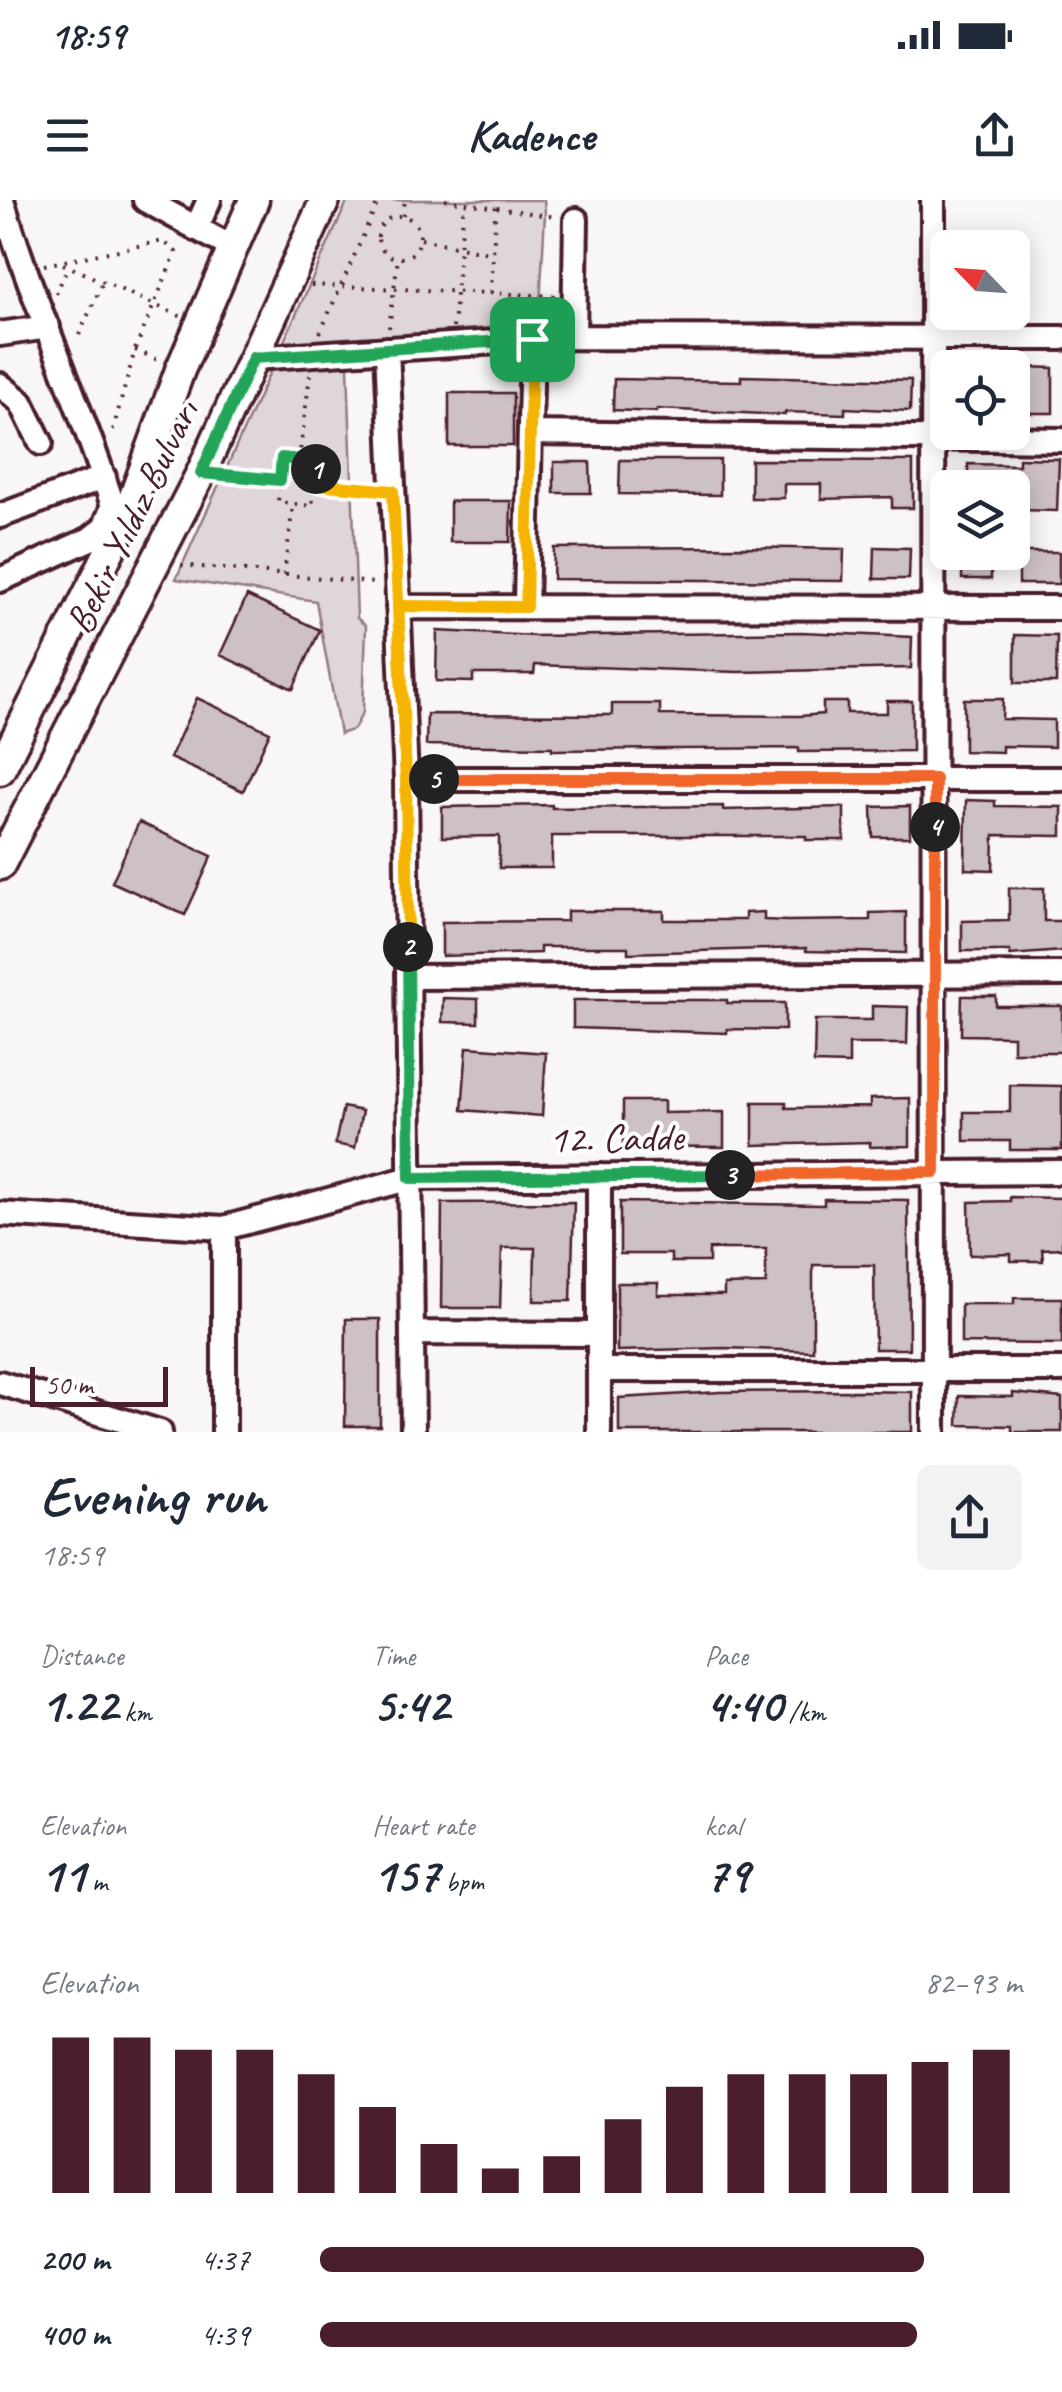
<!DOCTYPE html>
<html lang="en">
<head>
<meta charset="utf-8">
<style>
  :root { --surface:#fff; --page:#f2f2f3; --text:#1f2937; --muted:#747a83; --accent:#4a1f2b }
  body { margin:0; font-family:Caveat,sans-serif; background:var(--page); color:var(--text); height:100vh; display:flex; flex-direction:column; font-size:38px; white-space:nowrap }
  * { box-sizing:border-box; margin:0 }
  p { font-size:32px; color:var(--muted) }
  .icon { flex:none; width:55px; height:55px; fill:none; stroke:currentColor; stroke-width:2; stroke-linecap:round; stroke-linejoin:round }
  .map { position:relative; height:1232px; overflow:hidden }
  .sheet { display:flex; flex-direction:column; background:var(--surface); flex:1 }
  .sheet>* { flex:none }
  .needle { width:65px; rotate:295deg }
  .controls { position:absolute; left:930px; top:30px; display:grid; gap:20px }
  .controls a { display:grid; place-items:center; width:100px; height:100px; border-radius:15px; background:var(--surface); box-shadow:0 5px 25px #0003; font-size:50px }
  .scale { position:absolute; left:30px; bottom:25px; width:138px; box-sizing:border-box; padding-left:10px; border:5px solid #4a1f2b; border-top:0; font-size:28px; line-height:35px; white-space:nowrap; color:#4a1f2b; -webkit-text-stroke:8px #fff; paint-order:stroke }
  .pin { position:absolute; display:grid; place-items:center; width:85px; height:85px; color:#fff; margin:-42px; border-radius:20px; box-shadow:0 5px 15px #0006 }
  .km { position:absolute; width:50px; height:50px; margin:-25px; border-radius:50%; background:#222; color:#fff; font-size:28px; line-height:50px; text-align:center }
  .round { display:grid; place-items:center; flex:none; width:105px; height:105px; border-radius:15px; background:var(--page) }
  .head { display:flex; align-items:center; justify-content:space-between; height:170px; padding:0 40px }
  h1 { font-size:55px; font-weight:700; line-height:75px }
  .stats { display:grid; grid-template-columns:repeat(3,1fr); gap:15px; height:170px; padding:10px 40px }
  .stats div { display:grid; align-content:center }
  .stats b { font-size:50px; font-weight:700 }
  .stats small { font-size:28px; font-weight:400 }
  .stats p { font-size:28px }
  .chart { height:280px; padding:20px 40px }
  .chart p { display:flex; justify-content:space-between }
  .chart svg { width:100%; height:180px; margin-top:10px; stroke:var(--accent); stroke-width:6 }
  ul { padding:0 40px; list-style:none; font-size:32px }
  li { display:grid; grid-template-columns:160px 120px 1fr; align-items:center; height:75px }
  li i { height:25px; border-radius:12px; background:var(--accent) }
  .status { display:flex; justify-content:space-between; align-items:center; height:70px; padding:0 50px; background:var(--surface); direction:ltr }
  .status svg { height:28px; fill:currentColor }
  header { display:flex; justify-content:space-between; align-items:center; height:130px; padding:0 40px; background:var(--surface); font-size:45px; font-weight:700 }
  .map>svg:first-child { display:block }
  .green { fill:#ded6d9; stroke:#947a82; stroke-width:2.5 }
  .building { fill:#cdc1c4; stroke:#4a1f2b; stroke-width:2.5 }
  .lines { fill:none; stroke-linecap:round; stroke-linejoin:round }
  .minor-casing { stroke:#4a1f2b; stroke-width:30 }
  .major-casing { stroke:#4a1f2b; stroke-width:35 }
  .path { stroke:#4a1f2b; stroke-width:4; stroke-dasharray:2.5 8; stroke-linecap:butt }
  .minor { stroke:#fff; stroke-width:22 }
  .major { stroke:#fff; stroke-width:28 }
  .split-1-casing { stroke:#fff; stroke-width:20 }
  .split-2-casing { stroke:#fff; stroke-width:20 }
  .split-3-casing { stroke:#fff; stroke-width:20 }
  .split-4-casing { stroke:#fff; stroke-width:20 }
  .split-5-casing { stroke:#fff; stroke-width:20 }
  .split-6-casing { stroke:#fff; stroke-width:20 }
  .split-1 { stroke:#22a559; stroke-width:12 }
  .split-2 { stroke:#f5b400; stroke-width:12 }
  .split-3 { stroke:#22a559; stroke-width:12 }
  .split-4 { stroke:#f0652b; stroke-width:12 }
  .split-5 { stroke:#f0652b; stroke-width:12 }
  .split-6 { stroke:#f5b400; stroke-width:12 }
  .labels { text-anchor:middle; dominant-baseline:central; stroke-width:8; stroke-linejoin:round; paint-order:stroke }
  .street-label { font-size:40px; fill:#4a1f2b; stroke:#fff }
</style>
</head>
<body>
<div class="status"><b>18:59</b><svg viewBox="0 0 49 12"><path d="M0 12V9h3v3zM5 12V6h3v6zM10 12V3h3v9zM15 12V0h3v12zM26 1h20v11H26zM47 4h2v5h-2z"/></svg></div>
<header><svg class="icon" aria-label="menu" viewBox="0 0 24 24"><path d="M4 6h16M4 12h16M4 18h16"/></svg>Kadence<svg class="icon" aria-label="share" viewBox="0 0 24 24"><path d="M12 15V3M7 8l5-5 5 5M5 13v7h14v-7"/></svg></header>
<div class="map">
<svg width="1062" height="1232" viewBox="0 0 1062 1232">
  <rect width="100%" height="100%" fill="#f8f6f7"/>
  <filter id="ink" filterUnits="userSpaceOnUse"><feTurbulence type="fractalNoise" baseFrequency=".01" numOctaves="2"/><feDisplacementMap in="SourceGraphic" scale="20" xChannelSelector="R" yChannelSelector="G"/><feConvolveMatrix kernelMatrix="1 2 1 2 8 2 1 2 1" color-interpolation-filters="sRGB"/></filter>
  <g filter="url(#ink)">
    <!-- green -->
    <path class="green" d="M 348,0 L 544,0 L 545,13 L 539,124 L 347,139 L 357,418 L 366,426 L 363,512 L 354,529 L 340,534 L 316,401 L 176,379 Z"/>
    <!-- building -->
    <path class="building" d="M 1026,167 L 1053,168 L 1053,213 L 1026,213 Z
      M 741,176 L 911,180 L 910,211 L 845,208 L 845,214 L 785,212 L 785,215 L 657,209 L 657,212 L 613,210 L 614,179 L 741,181 Z
      M 449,193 L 513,193 L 513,246 L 449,246 Z
      M 1019,258 L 1059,259 L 1057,311 L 1018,310 L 1018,288 L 968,288 L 968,264 L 1019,265 Z
      M 620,260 L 720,260 L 720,295 L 619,294 Z
      M 751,260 L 913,261 L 913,308 L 892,308 L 892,297 L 821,299 L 821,284 L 784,284 L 784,298 L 751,298 Z
      M 554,262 L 590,262 L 591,293 L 554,293 Z
      M 450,301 L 511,301 L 510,342 L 450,342 Z
      M 740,347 L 844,349 L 843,381 L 553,379 L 554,348 Z
      M 875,347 L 910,348 L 909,379 L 874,379 Z
      M 962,352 L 991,352 L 991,379 L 962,379 Z
      M 1019,352 L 1059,352 L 1059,384 L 1019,384 Z
      M 247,396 L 320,430 L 293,489 L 220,455 Z
      M 437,431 L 535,436 L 801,432 L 912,437 L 911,468 L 738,472 L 535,465 L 534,474 L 473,474 L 473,482 L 436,481 Z
      M 1015,435 L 1057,436 L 1056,483 L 1015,483 Z
      M 197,498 L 270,532 L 243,591 L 170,558 Z
      M 964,499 L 1003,499 L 1002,519 L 1054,520 L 1054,547 L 1002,546 L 1002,552 L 964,551 Z
      M 887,501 L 912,501 L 912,551 L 799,552 L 799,548 L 552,550 L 552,547 L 426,545 L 427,514 L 612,515 L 612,504 L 660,504 L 660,515 L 800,516 L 823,514 L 823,502 L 847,502 L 847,513 L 887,513 Z
      M 966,600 L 995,601 L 995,606 L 1062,607 L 1062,636 L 994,635 L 993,670 L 965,669 Z
      M 552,605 L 552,608 L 723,606 L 723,610 L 844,607 L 844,640 L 806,640 L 806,636 L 552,636 L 552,668 L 499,668 L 499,636 L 442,637 L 442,607 Z
      M 910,606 L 910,637 L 873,637 L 872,607 Z
      M 139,622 L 212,656 L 185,715 L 112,682 Z
      M 1009,688 L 1044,688 L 1044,721 L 1062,721 L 1062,751 L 1010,755 L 1010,751 L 962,751 L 962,721 L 1009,720 Z
      M 567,711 L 664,711 L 664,720 L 745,720 L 745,713 L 764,712 L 764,720 L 787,721 L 870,720 L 870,713 L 906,712 L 906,753 L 806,751 L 806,748 L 628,753 L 628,747 L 540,747 L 540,753 L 442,756 L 442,722 L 567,721 Z
      M 962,796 L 996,796 L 996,806 L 1062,806 L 1062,852 L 1013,852 L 1013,836 L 961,835 Z
      M 443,798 L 478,799 L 478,823 L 442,822 Z
      M 573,800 L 727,800 L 727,803 L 785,803 L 785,830 L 727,829 L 727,833 L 573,828 Z
      M 872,806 L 908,807 L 907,844 L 849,844 L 849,864 L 814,863 L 815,820 L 872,820 Z
      M 467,847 L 546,853 L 542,916 L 462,910 Z
      M 1010,885 L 1062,886 L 1062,950 L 1010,950 L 1010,941 L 964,941 L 964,912 L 1010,912 Z
      M 910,898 L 910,946 L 870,947 L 870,942 L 753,945 L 753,902 L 786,902 L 786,908 L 870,907 L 870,899 Z
      M 623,901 L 664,901 L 664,913 L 724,912 L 724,947 L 623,946 Z
      M 343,907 L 362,911 L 355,948 L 335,944 Z
      M 1010,997 L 1062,998 L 1062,1048 L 1042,1049 L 1043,1061 L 1011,1061 L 1011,1054 L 970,1055 L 969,1002 L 1010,1001 Z
      M 824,999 L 908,1000 L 909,1149 L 875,1149 L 874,1065 L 813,1065 L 813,1151 L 724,1148 L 617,1151 L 617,1083 L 658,1083 L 658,1095 L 724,1095 L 724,1085 L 766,1084 L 766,1049 L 709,1049 L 709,1062 L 671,1062 L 671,1054 L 620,1054 L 620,1002 L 824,1005 Z
      M 574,1002 L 571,1101 L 534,1101 L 535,1048 L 502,1048 L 500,1108 L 441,1108 L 442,1003 Z
      M 1014,1098 L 1062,1098 L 1062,1144 L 961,1143 L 961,1104 L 1014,1104 Z
      M 346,1119 L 380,1119 L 380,1226 L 345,1226 Z
      M 859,1191 L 912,1192 L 912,1232 L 619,1232 L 619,1198 L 720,1192 Z
      M 1013,1193 L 1062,1198 L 1062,1232 L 1012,1232 L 1012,1226 L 958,1225 L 959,1196 L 1013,1197 Z"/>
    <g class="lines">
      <!-- minor casing -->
      <g class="minor-casing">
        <path id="minor" d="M 2,0 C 33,104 80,202 113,306 L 127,316
          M 145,0 L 233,48
          M 933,0 L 934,1232
          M 196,29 L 209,0
          M 0,134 L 48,127
          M 574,137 L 576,20
          M 387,149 L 406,579 L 413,1232
          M 253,158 L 574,137 L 1062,138
          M 0,185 L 21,202 L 41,243
          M 530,233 L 1062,240
          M 0,316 L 104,277
          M 0,380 L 90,339 L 104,328 L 113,306
          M 398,407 L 1062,408
          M 526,407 L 532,139
          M 406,579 L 1062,579
          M 408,777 L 1062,774
          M 0,1014 L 224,1028
          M 412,1133 L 599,1134
          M 599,1170 L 1062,1170
          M 0,1183 L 160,1232
          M 224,1232 L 224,1028 L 411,978 L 1062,972
          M 599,1232 L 599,976"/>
      </g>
      <!-- major casing -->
      <g class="major-casing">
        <path id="major" d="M 0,570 L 127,316 L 180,170 L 254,0
          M 0,665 L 201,273 L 325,0"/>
      </g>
      <!-- path -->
      <path class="path" d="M 445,0 L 556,17
        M378 37a21 21 0 1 1 42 0a21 21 0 1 1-42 0Z
        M 403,16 L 405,0
        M 421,39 L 493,54
        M 63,64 L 182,117
        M 44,65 L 163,41 L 176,52 L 135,150 L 111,237
        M 311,85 L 556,96
        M 491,93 L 496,0
        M 56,94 L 68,66
        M 389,128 L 398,58
        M 453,128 L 464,3
        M 320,133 L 379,0
        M 79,135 L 103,82
        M 135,150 L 158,160
        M 282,258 L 317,262 L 312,306 L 278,302 Z
        M 299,260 L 310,175
        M 226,275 L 280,280
        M 315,284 L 375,289
        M 181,365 L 375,383
        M 284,375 L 293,305"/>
      <!-- minor -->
      <use href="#minor" class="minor"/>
      <!-- major -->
      <use href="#major" class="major"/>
    </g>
  </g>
  <g class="lines" filter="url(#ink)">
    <!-- split-1 casing -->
    <g class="split-1-casing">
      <path id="split-1" d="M 316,269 L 317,262 L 282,258 L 280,280 L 201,273 L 253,158 L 532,139"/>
    </g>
    <!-- split-2 casing -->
    <g class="split-2-casing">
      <path id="split-2" d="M 316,269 L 315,284 L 393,291 L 406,579 L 408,747"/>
    </g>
    <!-- split-3 casing -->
    <g class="split-3-casing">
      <path id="split-3" d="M 408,747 L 410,978 L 730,975"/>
    </g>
    <!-- split-4 casing -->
    <g class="split-4-casing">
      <path id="split-4" d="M 730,975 L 935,972 L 935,627"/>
    </g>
    <!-- split-5 casing -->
    <g class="split-5-casing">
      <path id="split-5" d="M 434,579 L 935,579 L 935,627"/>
    </g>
    <!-- split-6 casing -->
    <g class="split-6-casing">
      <path id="split-6" d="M 434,579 L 406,579 L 398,406 L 526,407 L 532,139"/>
    </g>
    <!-- split-1 -->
    <use href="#split-1" class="split-1"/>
    <!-- split-2 -->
    <use href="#split-2" class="split-2"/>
    <!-- split-3 -->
    <use href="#split-3" class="split-3"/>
    <!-- split-4 -->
    <use href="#split-4" class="split-4"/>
    <!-- split-5 -->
    <use href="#split-5" class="split-5"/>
    <!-- split-6 -->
    <use href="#split-6" class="split-6"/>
  </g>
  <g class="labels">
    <!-- street labels -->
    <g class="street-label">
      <text transform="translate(132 317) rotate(-64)">Bekir Yıldız Bulvarı</text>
      <text transform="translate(616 938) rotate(-1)">12. Cadde</text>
    </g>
  </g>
</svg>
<div class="controls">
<a><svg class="needle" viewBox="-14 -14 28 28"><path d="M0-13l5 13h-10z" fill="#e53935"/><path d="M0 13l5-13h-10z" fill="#747a83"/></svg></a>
<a><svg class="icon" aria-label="locate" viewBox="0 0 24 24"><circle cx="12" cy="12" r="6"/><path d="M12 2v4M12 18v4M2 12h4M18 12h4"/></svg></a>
<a><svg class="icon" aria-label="layers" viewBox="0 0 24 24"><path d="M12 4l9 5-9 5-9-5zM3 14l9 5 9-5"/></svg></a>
</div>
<div class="scale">50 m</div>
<div class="pin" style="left:532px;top:139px;background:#1e9e55"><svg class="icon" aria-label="arrive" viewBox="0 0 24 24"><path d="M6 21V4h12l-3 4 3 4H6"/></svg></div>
<b class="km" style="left:316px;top:269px">1</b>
<b class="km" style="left:408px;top:747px">2</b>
<b class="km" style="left:730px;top:975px">3</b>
<b class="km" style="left:935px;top:627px">4</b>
<b class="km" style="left:434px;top:579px">5</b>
</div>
<section class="sheet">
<div class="head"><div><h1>Evening run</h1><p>18:59</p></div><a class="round"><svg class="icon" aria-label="share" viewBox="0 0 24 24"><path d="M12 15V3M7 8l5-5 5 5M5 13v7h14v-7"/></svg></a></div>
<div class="stats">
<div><p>Distance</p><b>1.22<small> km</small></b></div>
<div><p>Time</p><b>5:42</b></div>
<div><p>Pace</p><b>4:40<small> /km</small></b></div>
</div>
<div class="stats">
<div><p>Elevation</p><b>11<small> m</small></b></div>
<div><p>Heart rate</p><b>157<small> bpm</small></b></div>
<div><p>kcal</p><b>79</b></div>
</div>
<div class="chart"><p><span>Elevation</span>82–93 m</p>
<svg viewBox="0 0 160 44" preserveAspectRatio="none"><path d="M5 44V6M15 44V6M25 44V9M35 44V9M45 44V15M55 44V23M65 44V32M75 44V38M85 44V35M95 44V26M105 44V18M115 44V15M125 44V15M135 44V15M145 44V12M155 44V9"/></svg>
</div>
<ul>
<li><b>200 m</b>4:37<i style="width:86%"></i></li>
<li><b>400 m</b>4:39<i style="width:85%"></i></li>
</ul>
</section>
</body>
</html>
